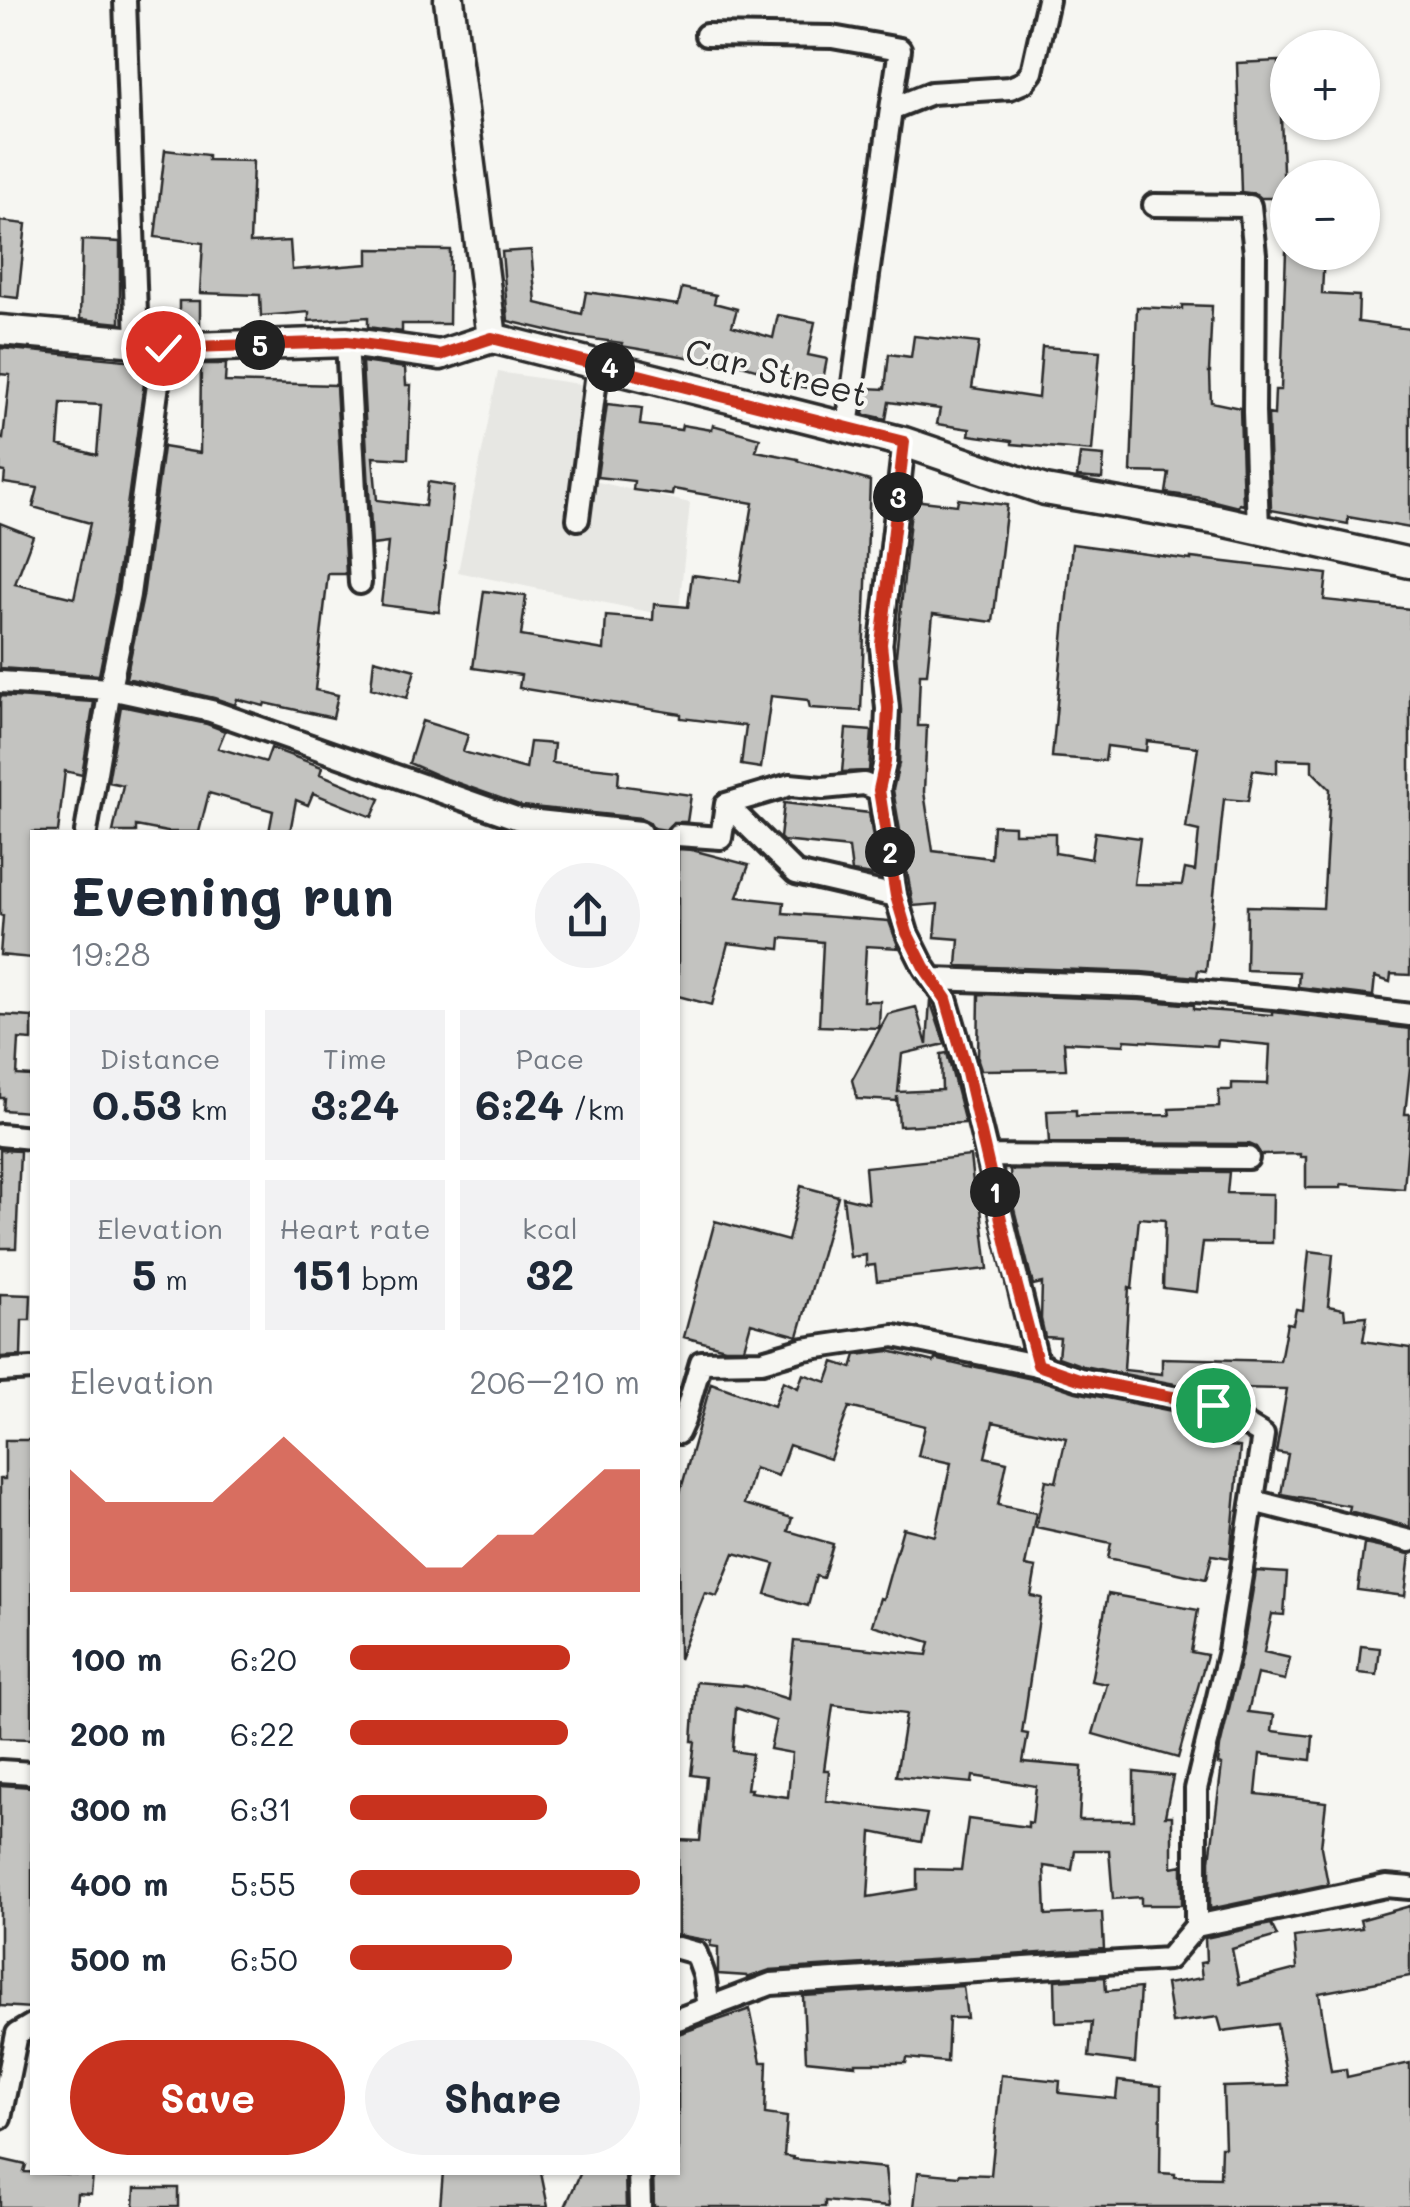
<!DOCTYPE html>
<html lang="en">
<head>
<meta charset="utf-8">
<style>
  :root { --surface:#fff; --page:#f2f2f3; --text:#1f2937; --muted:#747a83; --accent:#c8321e }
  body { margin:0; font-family:Mali,sans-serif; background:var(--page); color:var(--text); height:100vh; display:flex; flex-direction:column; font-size:38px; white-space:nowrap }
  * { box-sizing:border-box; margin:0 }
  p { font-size:32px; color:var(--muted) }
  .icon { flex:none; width:55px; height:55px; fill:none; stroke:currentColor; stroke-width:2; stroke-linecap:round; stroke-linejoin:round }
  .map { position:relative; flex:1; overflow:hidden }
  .side { position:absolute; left:30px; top:830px; width:650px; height:1345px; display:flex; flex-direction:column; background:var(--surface); border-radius:0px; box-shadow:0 2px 8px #0004 }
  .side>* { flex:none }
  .fabs { position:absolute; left:1270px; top:30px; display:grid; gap:20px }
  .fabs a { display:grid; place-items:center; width:110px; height:110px; border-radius:50%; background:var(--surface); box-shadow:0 2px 8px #0004; font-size:50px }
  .pin { position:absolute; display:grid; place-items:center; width:85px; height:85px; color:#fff; margin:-42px; border:5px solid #fff; border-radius:50%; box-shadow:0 2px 10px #0007 }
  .km { position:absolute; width:50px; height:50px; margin:-25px; border-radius:50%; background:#222; color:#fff; font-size:28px; line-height:50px; text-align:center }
  .round { display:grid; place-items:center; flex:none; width:105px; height:105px; border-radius:52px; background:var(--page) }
  .summary { display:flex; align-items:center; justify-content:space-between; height:170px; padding:0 40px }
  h1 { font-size:55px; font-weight:700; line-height:75px }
  .figures { display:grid; grid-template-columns:repeat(3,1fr); gap:15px; height:170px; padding:10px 40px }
  .figures div { display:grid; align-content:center; border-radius:0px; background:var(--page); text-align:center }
  .figures b { font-size:42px; font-weight:700 }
  .figures small { font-size:28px; font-weight:400 }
  .figures p { font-size:28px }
  .chart { height:280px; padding:20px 40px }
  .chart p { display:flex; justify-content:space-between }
  .chart svg { width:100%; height:180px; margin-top:10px; fill:var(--accent); opacity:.7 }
  .primary-button { display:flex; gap:20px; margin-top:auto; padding:20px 40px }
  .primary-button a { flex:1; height:115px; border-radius:60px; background:var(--accent); color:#fff; font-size:40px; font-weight:700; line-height:115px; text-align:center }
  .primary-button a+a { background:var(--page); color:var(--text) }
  ul { padding:0 40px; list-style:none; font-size:32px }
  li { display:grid; grid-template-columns:160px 120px 1fr; align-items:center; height:75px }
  li i { height:25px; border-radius:12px; background:var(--accent) }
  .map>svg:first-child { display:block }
  .built { fill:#e7e7e3 }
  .building { fill:#c3c3c0; stroke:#2b2b2b; stroke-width:2.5; fill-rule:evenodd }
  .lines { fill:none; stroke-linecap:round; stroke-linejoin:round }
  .street-casing { stroke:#2b2b2b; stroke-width:28 }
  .secondary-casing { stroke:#2b2b2b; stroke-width:35 }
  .street { stroke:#f6f6f2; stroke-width:20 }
  .secondary { stroke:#f6f6f2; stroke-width:28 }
  .route-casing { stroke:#fff; stroke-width:20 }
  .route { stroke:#c8321e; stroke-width:12 }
  .labels { text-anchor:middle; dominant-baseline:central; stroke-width:8; stroke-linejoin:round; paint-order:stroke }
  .street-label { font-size:35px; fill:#2b2b2b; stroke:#f6f6f2 }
</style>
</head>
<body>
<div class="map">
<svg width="1410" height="2207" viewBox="0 0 1410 2207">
  <rect width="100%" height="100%" fill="#f6f6f2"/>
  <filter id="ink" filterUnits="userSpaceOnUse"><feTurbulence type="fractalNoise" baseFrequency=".01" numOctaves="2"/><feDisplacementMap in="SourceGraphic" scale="20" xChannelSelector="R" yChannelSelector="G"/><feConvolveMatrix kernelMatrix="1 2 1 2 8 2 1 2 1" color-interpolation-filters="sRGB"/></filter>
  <g filter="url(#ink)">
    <!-- built -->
    <path class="built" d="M 498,372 L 599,387 L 585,479 L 690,503 L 678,618 L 458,572 Z"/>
    <!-- building -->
    <path class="building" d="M 1279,61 L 1284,198 L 1261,198 L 1256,194 L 1241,192 L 1237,63 Z
      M 165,150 L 208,155 L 208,160 L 253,161 L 250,243 L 290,241 L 292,270 L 368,264 L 368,249 L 450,250 L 449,324 L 402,324 L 402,332 L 368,327 L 368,317 L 309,321 L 309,312 L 261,316 L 260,295 L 200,293 L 203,243 L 155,237 Z
      M 0,221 L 26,224 L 18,298 L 0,296 Z
      M 82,240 L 120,242 L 120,323 L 80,319 Z
      M 531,250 L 536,303 L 582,314 L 586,292 L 678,305 L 682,288 L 716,295 L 714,303 L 737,309 L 732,326 L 773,338 L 778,315 L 815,322 L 808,355 L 827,359 L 821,390 L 797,386 L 798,381 L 724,360 L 722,366 L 704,362 L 705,360 L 621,346 L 622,343 L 572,336 L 508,321 L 502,252 Z
      M 1286,252 L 1324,252 L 1322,294 L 1359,296 L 1358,322 L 1410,329 L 1410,528 L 1348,517 L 1348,524 L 1271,510 L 1268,414 L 1274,415 L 1275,390 L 1281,390 Z
      M 179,301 L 200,301 L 200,329 L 179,330 Z
      M 1182,305 L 1212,306 L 1209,372 L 1210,372 L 1211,402 L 1240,408 L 1243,505 L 1239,504 L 1238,507 L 1202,498 L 1166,493 L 1169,473 L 1131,472 L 1137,307 L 1182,309 Z
      M 914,336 L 979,343 L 972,388 L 1038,398 L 1042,347 L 1100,351 L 1092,451 L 1012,444 L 1012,441 L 969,435 L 970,429 L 937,424 L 940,409 L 889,402 L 886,419 L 864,414 L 867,388 L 885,389 L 889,354 L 911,357 Z
      M 0,348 L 147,362 L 115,593 L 99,675 L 0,668 L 0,523 L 33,536 L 15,584 L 74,598 L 90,523 L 33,507 L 38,488 L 4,483 L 5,472 L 0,471 L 0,438 L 3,439 L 10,375 L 0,374 ZM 61,403 L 101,405 L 97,455 L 58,445 Z
      M 362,362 L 405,368 L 406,385 L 411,385 L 408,459 L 373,457 L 377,500 L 425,506 L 428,482 L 454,486 L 439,612 L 381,605 L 388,543 L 372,545 Z
      M 201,364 L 226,364 L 225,382 L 336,385 L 346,574 L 328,574 L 315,690 L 338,695 L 333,718 L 265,703 L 264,706 L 237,699 L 235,705 L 214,698 L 126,678 L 143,597 L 163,447 L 200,453 Z
      M 607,404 L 642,408 L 640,425 L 681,430 L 682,425 L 712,430 L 713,425 L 760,438 L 756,451 L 798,459 L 798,461 L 870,481 L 861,711 L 810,708 L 808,700 L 771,696 L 761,768 L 741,765 L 746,726 L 681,718 L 681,714 L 519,688 L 521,675 L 473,668 L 484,591 L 526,596 L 521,636 L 604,650 L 606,616 L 653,620 L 654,604 L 688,607 L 692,575 L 740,581 L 753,503 L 673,489 L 672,495 L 633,490 L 634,481 L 597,477 Z
      M 1080,454 L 1104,456 L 1102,479 L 1077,477 Z
      M 958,499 L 1007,505 L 993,622 L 933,614 L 927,674 L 920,674 L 918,726 L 927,726 L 924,792 L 933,851 L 991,858 L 993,825 L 1014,826 L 1014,833 L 1055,833 L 1055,853 L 1091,859 L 1095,832 L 1140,838 L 1134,884 L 1182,885 L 1185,869 L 1195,871 L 1199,831 L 1186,828 L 1198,747 L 1147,741 L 1146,751 L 1107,746 L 1105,761 L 1052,757 L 1072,544 L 1191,560 L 1191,558 L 1327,574 L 1324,600 L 1410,609 L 1410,975 L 1391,974 L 1390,982 L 1375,977 L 1373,996 L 1298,987 L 1299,972 L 1246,970 L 1247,906 L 1323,908 L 1330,789 L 1312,771 L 1312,760 L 1277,759 L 1277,773 L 1253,770 L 1248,801 L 1224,799 L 1206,971 L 1198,970 L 1197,977 L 1141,972 L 957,966 L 959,939 L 935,937 L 938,904 L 913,906 L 893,790 L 899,763 L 901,710 L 896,655 L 912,500 L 957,505 Z
      M 374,659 L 415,670 L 407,698 L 371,688 Z
      M 0,696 L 94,702 L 82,775 L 65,771 L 58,832 L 32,832 L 32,958 L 0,955 L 3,916 L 0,915 Z
      M 121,706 L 207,724 L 225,731 L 218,748 L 266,762 L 271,748 L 322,767 L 320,774 L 380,799 L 372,817 L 313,793 L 308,805 L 296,800 L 290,832 L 269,832 L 273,811 L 209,793 L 199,832 L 167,832 L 136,826 L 136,832 L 113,832 L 123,785 L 108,782 Z
      M 422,721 L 468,735 L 463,752 L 526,769 L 530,742 L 554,744 L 552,763 L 619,770 L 618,785 L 691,795 L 687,822 L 673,822 L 666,830 L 653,828 L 649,822 L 641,818 L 522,806 L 441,777 L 409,763 Z
      M 846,729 L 872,731 L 869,771 L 842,772 Z
      M 784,803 L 869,813 L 879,876 L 852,872 L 849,848 L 783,841 L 780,838 Z
      M 678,849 L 692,850 L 749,865 L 737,897 L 784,902 L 783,913 L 889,921 L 899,948 L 866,946 L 863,1001 L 880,1001 L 879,1028 L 819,1026 L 823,942 L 781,938 L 780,949 L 728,943 L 712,1005 L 678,996 Z
      M 979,994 L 1140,1000 L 1194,1005 L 1194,1009 L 1272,1015 L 1272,1012 L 1282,1013 L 1410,1029 L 1410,1068 L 1405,1114 L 1410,1114 L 1410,1117 L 1404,1189 L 1341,1184 L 1341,1188 L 1306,1188 L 1306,1157 L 1300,1157 L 1300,1154 L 1261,1155 L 1256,1147 L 1249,1144 L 1049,1143 L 1047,1111 L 1076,1110 L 1076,1116 L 1170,1115 L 1169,1109 L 1219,1107 L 1219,1090 L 1232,1090 L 1232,1083 L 1268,1084 L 1270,1045 L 1218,1040 L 1217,1046 L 1125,1040 L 1124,1045 L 1064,1042 L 1066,1069 L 981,1070 L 978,1061 Z
      M 930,1000 L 945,1044 L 902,1054 L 898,1092 L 942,1090 L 941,1054 L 947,1053 L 965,1123 L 899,1126 L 897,1096 L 897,1101 L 857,1099 L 852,1080 L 888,1014 L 916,1007 L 927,1045 Z
      M 0,1015 L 32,1017 L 32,1040 L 19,1039 L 17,1075 L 31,1076 L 29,1112 L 3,1110 L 4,1098 L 0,1098 Z
      M 0,1150 L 20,1151 L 16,1248 L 0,1248 Z
      M 970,1156 L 975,1200 L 980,1200 L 988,1269 L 877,1281 L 875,1265 L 866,1266 L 866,1255 L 850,1257 L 843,1197 L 868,1203 L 865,1167 Z
      M 1010,1170 L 1229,1172 L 1227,1193 L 1273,1194 L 1272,1243 L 1203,1242 L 1197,1292 L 1163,1288 L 1165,1220 L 1139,1218 L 1132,1289 L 1129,1288 L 1124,1370 L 1162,1374 L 1162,1358 L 1280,1361 L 1287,1323 L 1293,1324 L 1296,1309 L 1303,1310 L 1309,1251 L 1333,1254 L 1328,1306 L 1344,1309 L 1345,1318 L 1367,1316 L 1363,1341 L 1410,1348 L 1410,1527 L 1349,1511 L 1350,1506 L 1281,1494 L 1288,1454 L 1276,1452 L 1287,1389 L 1190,1387 L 1083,1366 L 1058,1357 L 1060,1338 L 1045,1337 L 1041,1319 L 1042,1283 L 1033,1285 L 1012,1201 Z
      M 801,1186 L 838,1196 L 798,1336 L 751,1323 L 744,1348 L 725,1348 L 684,1337 L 715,1221 L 788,1241 Z
      M 0,1294 L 31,1295 L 30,1320 L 22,1320 L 21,1356 L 0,1357 Z
      M 889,1351 L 934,1362 L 935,1359 L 972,1368 L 972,1366 L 1046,1382 L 1076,1392 L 1182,1413 L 1182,1425 L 1211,1428 L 1210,1444 L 1240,1447 L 1230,1558 L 1212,1555 L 1206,1579 L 1108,1558 L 1111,1543 L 1036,1527 L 1046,1480 L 1056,1482 L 1066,1438 L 993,1422 L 985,1457 L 1007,1462 L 998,1505 L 1036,1513 L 1025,1566 L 1036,1568 L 1031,1596 L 1042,1598 L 1022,1733 L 1028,1734 L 1023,1762 L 1082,1767 L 1079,1820 L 1134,1820 L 1134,1772 L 1173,1776 L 1165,1816 L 1172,1816 L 1172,1867 L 1182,1865 L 1182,1905 L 1141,1905 L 1141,1897 L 1113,1899 L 1109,1850 L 1075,1850 L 1072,1870 L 1044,1866 L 1046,1915 L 1102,1912 L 1104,1949 L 770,1970 L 747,1978 L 747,1976 L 718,1974 L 718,1947 L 710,1946 L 711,1941 L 678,1935 L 678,1840 L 700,1841 L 706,1777 L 691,1775 L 695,1741 L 692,1741 L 696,1682 L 746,1686 L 788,1699 L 794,1641 L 927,1655 L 930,1642 L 872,1625 L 880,1598 L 883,1599 L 903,1528 L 935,1536 L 951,1463 L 918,1456 L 925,1426 L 849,1407 L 830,1459 L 789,1445 L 778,1476 L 754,1468 L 744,1504 L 792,1518 L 788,1531 L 833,1544 L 823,1578 L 816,1576 L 808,1606 L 766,1594 L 775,1564 L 734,1553 L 717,1596 L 705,1593 L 679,1659 L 678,1500 L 711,1383 L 774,1406 L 783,1381 L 798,1388 L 803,1374 L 827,1382 L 834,1362 L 852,1368 L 856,1355 ZM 833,1705 L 906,1714 L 896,1776 L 972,1783 L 973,1776 L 1036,1786 L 1032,1823 L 1028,1822 L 1028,1827 L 968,1819 L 961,1870 L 917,1869 L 917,1889 L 868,1897 L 872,1832 L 921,1842 L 927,1814 L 826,1801 L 829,1770 L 824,1770 ZM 736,1708 L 776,1721 L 770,1749 L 792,1753 L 788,1797 L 750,1792 L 751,1789 L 747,1789 L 752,1754 L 733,1751 Z
      M 5,1440 L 32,1440 L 32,1739 L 0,1738 L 0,1479 L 5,1479 Z
      M 1364,1544 L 1410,1554 L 1405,1596 L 1358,1590 Z
      M 1256,1571 L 1287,1573 L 1284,1615 L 1272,1614 L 1264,1652 L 1290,1658 L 1285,1680 L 1257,1674 L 1248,1712 L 1274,1715 L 1272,1731 L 1313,1736 L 1311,1760 L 1260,1754 L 1256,1794 L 1326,1802 L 1321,1847 L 1328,1884 L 1210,1909 L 1210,1860 L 1222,1765 L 1218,1764 L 1220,1747 L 1242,1654 Z
      M 1108,1594 L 1198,1610 L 1191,1652 L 1207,1655 L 1178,1758 L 1093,1734 L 1107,1684 L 1091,1681 Z
      M 1361,1646 L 1380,1648 L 1377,1675 L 1358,1673 Z
      M 0,1785 L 32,1787 L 32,2008 L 0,2006 Z
      M 1410,1906 L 1410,1976 L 1319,1993 L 1331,2071 L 1346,2069 L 1347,2077 L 1410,2063 L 1410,2207 L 914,2207 L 918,2172 L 959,2176 L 960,2174 L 991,2175 L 1001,2075 L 1060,2081 L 1059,2093 L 1116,2099 L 1118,2081 L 1161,2086 L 1160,2173 L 1175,2174 L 1175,2177 L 1220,2178 L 1221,2147 L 1225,2147 L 1223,2087 L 1288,2085 L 1277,2024 L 1222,2031 L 1218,2017 L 1172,2023 L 1166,1984 L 1202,1978 L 1200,1963 L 1206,1962 L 1205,1938 L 1271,1924 L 1277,1936 L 1232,1949 L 1239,1984 L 1297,1969 L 1294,1937 L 1362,1928 L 1360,1920 Z
      M 1105,1977 L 1106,1991 L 1140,1988 L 1135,2063 L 1089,2057 L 1092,2022 L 1056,2023 L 1055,1980 Z
      M 963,1986 L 967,2018 L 949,2018 L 947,2062 L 907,2058 L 906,2063 L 856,2063 L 856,2065 L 806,2060 L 803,1996 Z
      M 750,2009 L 761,2062 L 767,2062 L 765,2114 L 787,2117 L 784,2156 L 793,2157 L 793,2159 L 885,2168 L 889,2207 L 825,2201 L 825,2207 L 654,2207 L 653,2172 L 678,2172 L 678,2034 Z
      M 0,2159 L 26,2165 L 24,2172 L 93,2175 L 91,2194 L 77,2193 L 76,2207 L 0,2207 Z
      M 443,2172 L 541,2173 L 548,2207 L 440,2207 Z
      M 581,2172 L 625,2172 L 626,2207 L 565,2207 Z
      M 135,2188 L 178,2188 L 178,2207 L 134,2207 Z"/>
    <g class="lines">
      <!-- street casing -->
      <g class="street-casing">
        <path id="street" d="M 125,0 L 137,342
          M 706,35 L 832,37 L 900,49 L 891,109
          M 1154,205 L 1250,206 L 1255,254 L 1254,412 L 1258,529
          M 347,342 L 360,583
          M 847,427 L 891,109 L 931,93 L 1010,88 L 1024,82 L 1032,72 L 1048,0
          M 578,519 L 598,364
          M 0,682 L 110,689 L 211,711 L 519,819 L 640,832
          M 726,804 L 796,873 L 896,896
          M 86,832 L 110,689 L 129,595 L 163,348
          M 678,835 L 721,838 L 726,804 L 790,785 L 823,788 L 864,784 L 879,790
          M 932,979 L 1141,986 L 1284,999 L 1410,1015
          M 0,1135 L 32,1138
          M 987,1156 L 1248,1158
          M 0,1371 L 32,1369
          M 678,1433 L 684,1420 L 701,1362 L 762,1361 L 804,1349 L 894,1336 L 1046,1367
          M 1253,1501 L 1410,1541
          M 0,1771 L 32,1773
          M 1196,1926 L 1386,1886 L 1410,1888
          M 678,1948 L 696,1953 L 704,1975 L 709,2007
          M 678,2019 L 771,1984 L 1168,1959 L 1196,1926 L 1196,1789 L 1229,1651 L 1263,1435 L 1213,1405 L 1079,1379 L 1038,1365 L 966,1068 L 946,999 L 924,967 L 907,933 L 896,896 L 879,790 L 885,762 L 887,709 L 881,644 L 904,442
          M 0,2118 L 17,2034 L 32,2025
          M 639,2172 L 640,2207"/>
      </g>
      <!-- secondary casing -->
      <g class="secondary-casing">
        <path id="secondary" d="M 449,0 L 492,338
          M 0,330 L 137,342 L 163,348 L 347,342 L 440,355 L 492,338 L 904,442 L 1045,490 L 1217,520 L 1410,563"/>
      </g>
      <!-- street -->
      <use href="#street" class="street"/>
      <!-- secondary -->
      <use href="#secondary" class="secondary"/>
    </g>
  </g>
  <g class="lines" filter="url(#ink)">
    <!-- route casing -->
    <g class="route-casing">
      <path id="route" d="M 163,348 L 347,342 L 440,355 L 492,338 L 904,442 L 881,644 L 888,708 L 885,762 L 879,790 L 896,896 L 907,933 L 924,967 L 946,999 L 966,1068 L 1012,1267 L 1038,1365 L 1079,1379 L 1213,1405"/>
    </g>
    <!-- route -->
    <use href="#route" class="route"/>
  </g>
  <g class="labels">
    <!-- street labels -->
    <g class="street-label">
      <text transform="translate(777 371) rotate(14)">Car Street</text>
    </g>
  </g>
</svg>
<div class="fabs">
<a>+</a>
<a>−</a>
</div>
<div class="pin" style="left:1213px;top:1405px;background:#1e9e55"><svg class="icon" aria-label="arrive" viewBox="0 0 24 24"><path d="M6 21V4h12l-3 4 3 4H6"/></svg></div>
<div class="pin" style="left:163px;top:348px;background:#d93025"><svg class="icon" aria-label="check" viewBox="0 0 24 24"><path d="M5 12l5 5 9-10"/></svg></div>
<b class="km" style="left:995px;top:1192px">1</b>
<b class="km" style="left:890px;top:852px">2</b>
<b class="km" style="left:898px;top:497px">3</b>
<b class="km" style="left:610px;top:367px">4</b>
<b class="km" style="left:260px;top:345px">5</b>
<section class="side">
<div class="summary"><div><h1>Evening run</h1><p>19:28</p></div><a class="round"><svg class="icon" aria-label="share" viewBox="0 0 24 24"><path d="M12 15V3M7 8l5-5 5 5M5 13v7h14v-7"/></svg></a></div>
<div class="figures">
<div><p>Distance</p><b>0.53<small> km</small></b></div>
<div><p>Time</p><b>3:24</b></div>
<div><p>Pace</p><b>6:24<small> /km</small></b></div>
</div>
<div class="figures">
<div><p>Elevation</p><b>5<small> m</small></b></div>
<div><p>Heart rate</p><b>151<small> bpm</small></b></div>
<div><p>kcal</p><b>32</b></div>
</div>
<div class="chart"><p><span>Elevation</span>206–210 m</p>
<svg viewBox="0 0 160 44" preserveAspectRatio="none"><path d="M0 44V14L10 22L20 22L30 22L40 22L50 14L60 6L70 14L80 22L90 30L100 38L110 38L120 30L130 30L140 22L150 14L160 14V44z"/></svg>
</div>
<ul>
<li><b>100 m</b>6:20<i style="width:76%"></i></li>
<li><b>200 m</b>6:22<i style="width:75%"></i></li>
<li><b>300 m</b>6:31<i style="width:68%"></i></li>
<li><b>400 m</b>5:55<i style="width:100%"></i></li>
<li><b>500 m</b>6:50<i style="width:56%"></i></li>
</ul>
<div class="primary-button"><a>Save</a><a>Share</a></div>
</section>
</div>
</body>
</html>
